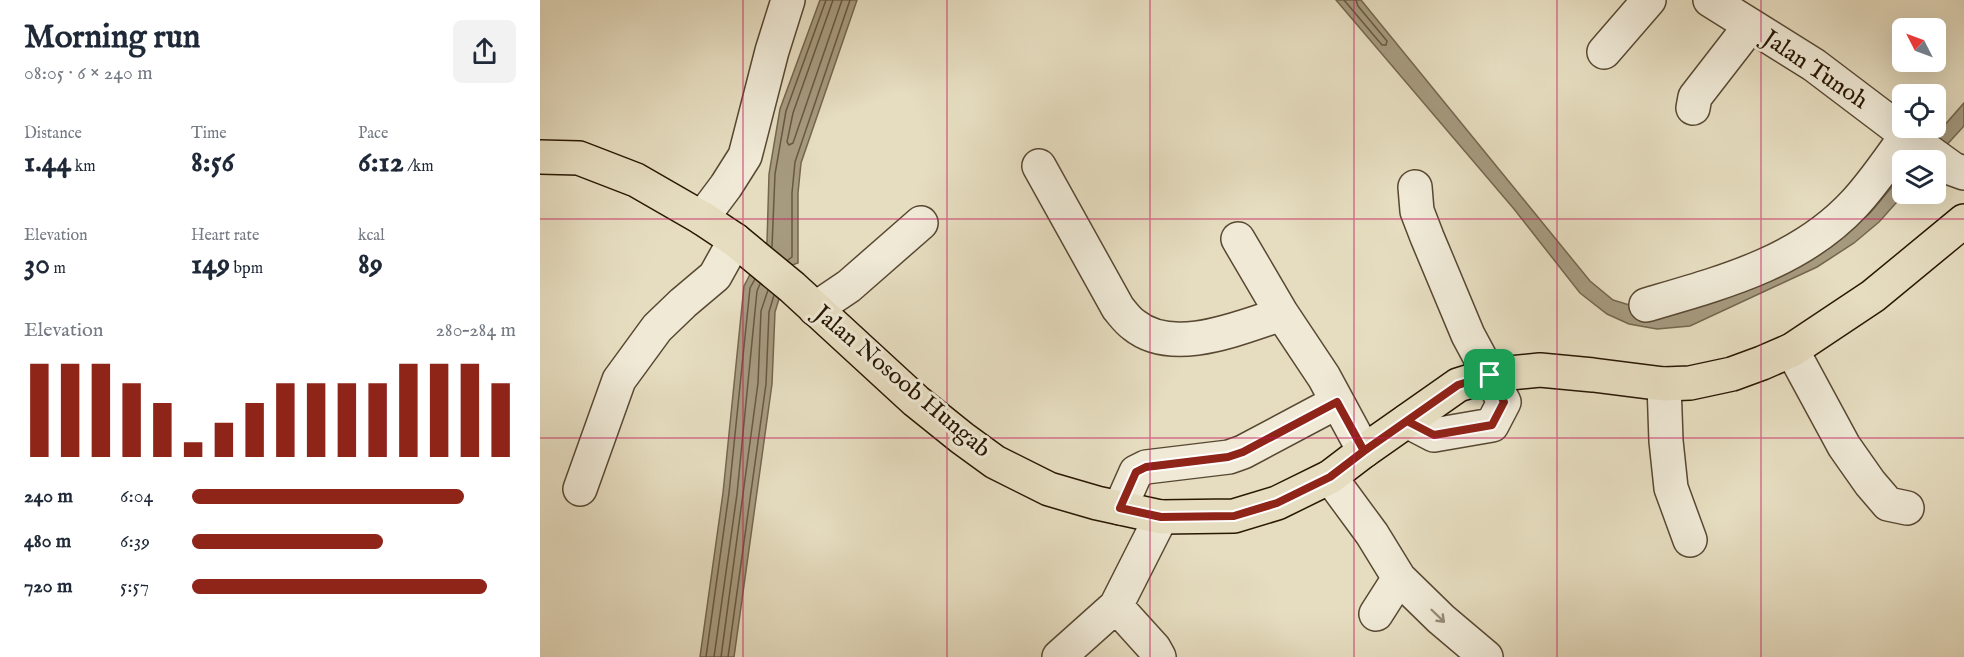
<!DOCTYPE html>
<html lang="en">
<head>
<meta charset="utf-8">
<style>
  :root { --surface:#fff; --page:#f2f2f3; --text:#1f2937; --muted:#747a83; --accent:#8f2418 }
  body { margin:0; font-family:"IM FELL English",serif; background:var(--page); color:var(--text); height:100vh; display:flex; flex-direction:column; font-size:22px; white-space:nowrap }
  * { box-sizing:border-box; margin:0 }
  p { font-size:20px; color:var(--muted) }
  .icon { flex:none; width:33px; height:33px; fill:none; stroke:currentColor; stroke-width:2; stroke-linecap:round; stroke-linejoin:round }
  .map { position:relative; flex:1; overflow:hidden }
  .panel { display:flex; flex-direction:column; background:var(--surface); width:540px }
  .panel>* { flex:none }
  .needle { width:39px; rotate:312deg }
  .tools { position:absolute; left:1352px; top:18px; display:grid; gap:12px }
  .tools a { display:grid; place-items:center; width:54px; height:54px; border-radius:9px; background:var(--surface); box-shadow:0 6px 24px #0002; font-size:30px }
  .pin { position:absolute; display:grid; place-items:center; width:51px; height:51px; color:#fff; margin:-26px; border-radius:12px; box-shadow:0 3px 9px #0006 }
  .round { display:grid; place-items:center; flex:none; width:63px; height:63px; border-radius:9px; background:var(--page) }
  .summary { display:flex; align-items:center; justify-content:space-between; height:102px; padding:0 24px }
  h1 { font-size:33px; font-weight:700; line-height:45px }
  .metrics { display:grid; grid-template-columns:repeat(3,1fr); gap:9px; height:102px; padding:6px 24px }
  .metrics div { display:grid; align-content:center }
  .metrics b { font-size:30px; font-weight:700 }
  .metrics small { font-size:16px; font-weight:400 }
  .metrics p { font-size:16px }
  .chart { height:168px; padding:12px 24px }
  .chart p { display:flex; justify-content:space-between }
  .chart svg { width:100%; height:108px; margin-top:6px; stroke:var(--accent); stroke-width:6 }
  ul { padding:0 24px; list-style:none; font-size:20px }
  li { display:grid; grid-template-columns:96px 72px 1fr; align-items:center; height:45px }
  li i { height:15px; border-radius:8px; background:var(--accent) }
  main { display:flex; flex:1; min-height:0 }
  .map>svg:first-child { display:block }
  .water { fill:#a69a7f; stroke:#74664d; stroke-width:1.5 }
  .lines { fill:none; stroke-linecap:round; stroke-linejoin:round }
  .shore { stroke:#685840; stroke-width:1.5 }
  .minor-casing { stroke:#584832; stroke-width:36 }
  .major-casing { stroke:#291702; stroke-width:36 }
  .minor { stroke:#efe9d6; stroke-width:33 }
  .major { stroke:#e6ddc0; stroke-width:33 }
  .oneway { stroke:#968a77 }
  .route-casing { stroke:#fff; stroke-width:12 }
  .route { stroke:#8f2418; stroke-width:8 }
  .grid { fill:none; stroke:#c2185b; stroke-width:1.5; stroke-opacity:0.55 }
  .labels { text-anchor:middle; dominant-baseline:central; stroke-width:6; stroke-linejoin:round; paint-order:stroke }
  .street-label { font-size:24px; fill:#291702; stroke:#efe9d6 }
</style>
</head>
<body>
<main>
<section class="panel">
<div class="summary"><div><h1>Morning run</h1><p>08:05 · 6 × 240 m</p></div><a class="round"><svg class="icon" aria-label="share" viewBox="0 0 24 24"><path d="M12 15V3M7 8l5-5 5 5M5 13v7h14v-7"/></svg></a></div>
<div class="metrics">
<div><p>Distance</p><b>1.44<small> km</small></b></div>
<div><p>Time</p><b>8:56</b></div>
<div><p>Pace</p><b>6:12<small> /km</small></b></div>
</div>
<div class="metrics">
<div><p>Elevation</p><b>30<small> m</small></b></div>
<div><p>Heart rate</p><b>149<small> bpm</small></b></div>
<div><p>kcal</p><b>89</b></div>
</div>
<div class="chart"><p><span>Elevation</span>280–284 m</p>
<svg viewBox="0 0 160 44" preserveAspectRatio="none"><path d="M5 44V6M15 44V6M25 44V6M35 44V14M45 44V22M55 44V38M65 44V30M75 44V22M85 44V14M95 44V14M105 44V14M115 44V14M125 44V6M135 44V6M145 44V6M155 44V14"/></svg>
</div>
<ul>
<li><b>240 m</b>6:04<i style="width:84%"></i></li>
<li><b>480 m</b>6:39<i style="width:59%"></i></li>
<li><b>720 m</b>5:57<i style="width:91%"></i></li>
</ul>
</section>
<div class="map">
<svg width="1424" height="657" viewBox="0 0 1424 657">
  <rect width="100%" height="100%" fill="#e6ddc0"/>
  <filter id="stains"><feTurbulence type="fractalNoise" baseFrequency=".00333" numOctaves="4"/><feColorMatrix values="0 0 0 0 .2 0 0 0 0 .09 0 0 0 0 .02 0 0 0 .5 -.17"/></filter>
  <radialGradient id="worn" r=".72"><stop offset=".6" stop-color="#630" stop-opacity="0"/><stop offset="1" stop-color="#630" stop-opacity=".3"/></radialGradient>
  <!-- water -->
  <path class="water" d="M 280,0 L 317,0 L 261,163 L 258,193 L 258,263 L 249,266 L 235,312 L 232,384 L 194,657 L 160,657 L 183,493 L 204,286 L 227,242 L 229,174 L 240,109 Z
    M 796,0 L 821,0 L 1050,281 L 1073,300 L 1096,307 L 1304,234 L 1330,213 L 1362,175 L 1362,194 L 1364,194 L 1339,222 L 1314,243 L 1277,267 L 1150,326 L 1117,329 L 1089,324 L 1067,314 L 1040,293 L 974,209 Z
    M 1424,103 L 1424,126 L 1393,160 L 1374,160 Z"/>
  <g class="lines">
    <!-- shore -->
    <path class="shore" d="M 293,0 L 253,113 L 247,142 L 249,145 L 253,143 L 302,0
      M 804,0 L 842,45 L 846,45 L 847,41 L 818,6 L 816,0
      M 232,247 L 235,174 L 246,111 L 286,0
      M 248,260 L 252,257 L 252,193 L 255,162 L 310,0
      M 166,657 L 189,493 L 210,288 L 215,279
      M 174,657 L 197,494 L 217,291 L 220,284
      M 181,657 L 218,383 L 221,311 L 228,290
      M 188,657 L 226,384 L 229,312 L 234,295"/>
    <!-- minor casing -->
    <g class="minor-casing">
      <path id="minor" d="M 1170,0 L 1274,65 L 1377,143 L 1413,169 L 1424,173
        M 1064,52 L 1109,0
        M 1153,108 L 1155,97 L 1210,26
        M 499,166 L 578,308 C 583,314 588,321 594,325 C 633,357 701,327 742,314
        M 162,218 L 186,186 L 205,156 L 232,51 L 248,0
        M 698,239 L 742,314 L 784,377 L 824,451
        M 1106,305 C 1181,283 1259,263 1314,204 C 1333,184 1350,158 1367,135
        M 275,309 L 309,286 L 381,223
        M 1252,350 L 1304,446 L 1330,483 L 1348,504 L 1367,508
        M 1124,384 L 1126,441 L 1131,488 L 1150,540
        M 867,421 L 894,435 L 952,425 L 964,402 L 928,335 L 887,237 L 877,211 L 875,187
        M 790,477 L 832,534 L 859,578 L 901,619 L 946,657
        M 40,489 L 79,380 L 117,328 L 143,303 L 175,276 L 195,240
        M 580,508 L 596,472 L 606,467 L 689,457 L 703,452 L 797,402
        M 576,606 L 614,648 L 619,657
        M 836,614 L 859,578
        M 519,657 L 576,606 L 621,517"/>
    </g>
    <!-- major casing -->
    <g class="major-casing">
      <path id="major" d="M 0,157 L 39,158 L 96,180 L 162,218 L 195,240 L 252,287 L 376,401 L 422,438 L 455,462 L 509,489 L 557,503 L 621,517 L 694,516 L 737,503 L 790,477 L 824,451 L 918,385 L 950,375 L 1000,370 L 1053,375 L 1124,384 L 1150,383 L 1192,374 L 1222,363 L 1252,350 L 1333,296 L 1424,221"/>
    </g>
    <!-- minor -->
    <use href="#minor" class="minor"/>
    <!-- major -->
    <use href="#major" class="major"/>
  </g>
  <!-- one-way arrows -->
  <defs><path id="oneway-shaft" d="M-6 0H5M1.5-3L5.5 0L1.5 3" fill="none" stroke-width="1.6" stroke-linecap="round" stroke-linejoin="round" transform="scale(1.5)"/></defs>
  <use class="oneway" href="#oneway-shaft" transform="translate(898 616) rotate(44)"/>
  <g class="lines">
    <!-- route casing -->
    <g class="route-casing">
      <path id="route" d="M 950,375 L 918,385 L 824,451 L 790,477 L 737,503 L 694,516 L 621,517 L 580,508 L 596,472 L 606,467 L 688,457 L 703,452 L 797,402 L 824,451 L 867,421 L 894,435 L 952,425 L 964,402 L 950,375"/>
    </g>
    <!-- route -->
    <use href="#route" class="route"/>
  </g>
  <!-- grid -->
  <path class="grid" d="M 203,0 L 203,657M 407,0 L 407,657M 610,0 L 610,657M 814,0 L 814,657M 1017,0 L 1017,657M 1221,0 L 1221,657M 0,219 L 1424,219M 0,438 L 1424,438"/>
  <g class="labels">
    <!-- street labels -->
    <g class="street-label">
      <text transform="translate(1275 70) rotate(34)">Jalan Tunoh</text>
      <text transform="translate(362 382) rotate(40)">Jalan Nosoob Hungab</text>
    </g>
  </g>
  <rect width="100%" height="100%" filter="url(#stains)"/>
  <rect width="100%" height="100%" fill="url(#worn)"/>
</svg>
<div class="tools">
<a><svg class="needle" viewBox="-14 -14 28 28"><path d="M0-13l5 13h-10z" fill="#e53935"/><path d="M0 13l5-13h-10z" fill="#747a83"/></svg></a>
<a><svg class="icon" aria-label="locate" viewBox="0 0 24 24"><circle cx="12" cy="12" r="6"/><path d="M12 2v4M12 18v4M2 12h4M18 12h4"/></svg></a>
<a><svg class="icon" aria-label="layers" viewBox="0 0 24 24"><path d="M12 4l9 5-9 5-9-5zM3 14l9 5 9-5"/></svg></a>
</div>
<div class="pin" style="left:950px;top:375px;background:#1e9e55"><svg class="icon" aria-label="arrive" viewBox="0 0 24 24"><path d="M6 21V4h12l-3 4 3 4H6"/></svg></div>
</div>
</main>
</body>
</html>
